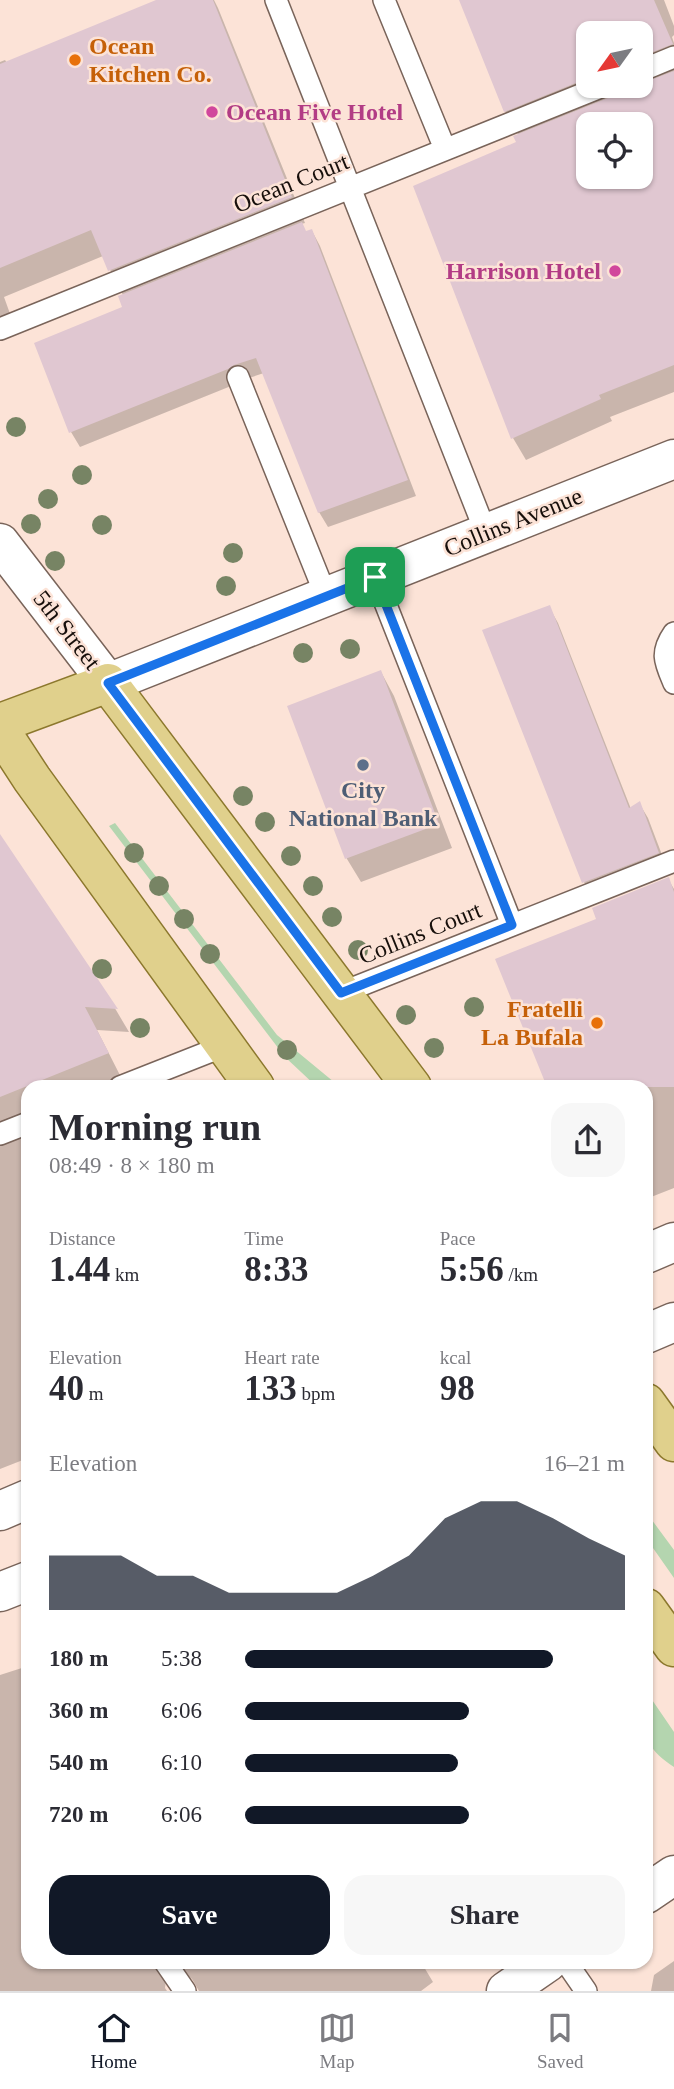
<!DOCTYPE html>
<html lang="en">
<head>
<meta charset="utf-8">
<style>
  :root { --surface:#fff; --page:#f7f7f7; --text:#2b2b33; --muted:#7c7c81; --line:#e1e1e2; --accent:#111827 }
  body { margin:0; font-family:Georgia,serif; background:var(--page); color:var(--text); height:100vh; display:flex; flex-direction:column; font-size:26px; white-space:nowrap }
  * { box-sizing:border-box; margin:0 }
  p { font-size:23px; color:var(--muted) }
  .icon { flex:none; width:38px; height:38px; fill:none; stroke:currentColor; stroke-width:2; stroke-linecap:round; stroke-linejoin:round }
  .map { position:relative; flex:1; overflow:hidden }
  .drawer { position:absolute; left:21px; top:1080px; width:632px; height:889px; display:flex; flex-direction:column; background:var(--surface); border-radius:21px; box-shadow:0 2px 5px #0004 }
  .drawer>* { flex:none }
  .needle { width:46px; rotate:237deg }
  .tools { position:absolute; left:576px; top:21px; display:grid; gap:14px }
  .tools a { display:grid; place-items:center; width:77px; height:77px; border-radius:14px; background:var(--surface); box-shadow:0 2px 5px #0004; font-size:35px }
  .pin { position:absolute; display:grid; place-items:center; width:60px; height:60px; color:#fff; margin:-30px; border-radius:14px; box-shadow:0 4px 10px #0006 }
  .round { display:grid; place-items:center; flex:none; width:74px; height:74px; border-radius:21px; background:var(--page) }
  .overview { display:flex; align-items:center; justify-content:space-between; height:119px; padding:0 28px }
  h1 { font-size:38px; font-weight:700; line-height:52px }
  .metrics { display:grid; grid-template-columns:repeat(3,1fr); gap:10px; height:119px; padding:7px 28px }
  .metrics div { display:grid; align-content:center }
  .metrics b { font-size:35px; font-weight:700 }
  .metrics small { font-size:19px; font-weight:400 }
  .metrics p { font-size:19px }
  .chart { height:196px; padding:14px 28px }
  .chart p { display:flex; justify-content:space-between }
  .chart svg { width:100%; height:126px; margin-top:7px; fill:var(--accent); opacity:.7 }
  .cta { display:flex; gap:14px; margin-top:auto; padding:14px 28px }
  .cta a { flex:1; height:80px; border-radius:21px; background:var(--accent); color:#fff; font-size:28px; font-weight:700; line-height:80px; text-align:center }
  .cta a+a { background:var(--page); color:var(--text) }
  ul { padding:0 28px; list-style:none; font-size:23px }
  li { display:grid; grid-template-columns:112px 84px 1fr; align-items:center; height:52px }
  li i { height:18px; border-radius:9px; background:var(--accent) }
  .menu { display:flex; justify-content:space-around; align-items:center; height:98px; border-top:2px solid var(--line); background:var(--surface); font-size:19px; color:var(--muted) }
  .menu a { display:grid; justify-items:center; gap:4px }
  .menu .on { color:var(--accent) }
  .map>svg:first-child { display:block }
  .green { fill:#b4d5af }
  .shadow { fill:#0003; fill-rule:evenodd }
  .building { fill:#e0c7d1; fill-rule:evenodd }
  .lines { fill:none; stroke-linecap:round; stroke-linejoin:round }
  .lane-casing { stroke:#79645a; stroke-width:24 }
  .street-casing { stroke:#79645a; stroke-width:41 }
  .secondary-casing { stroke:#79645a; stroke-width:41 }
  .primary-casing { stroke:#8c782d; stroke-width:41 }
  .lane { stroke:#fff; stroke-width:21 }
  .street { stroke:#fff; stroke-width:38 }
  .secondary { stroke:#fff; stroke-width:38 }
  .primary { stroke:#e0d08c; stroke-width:38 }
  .tree { fill:#778464 }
  .route-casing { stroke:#fff; stroke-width:14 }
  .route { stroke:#1a73e8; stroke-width:9 }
  .food-dot { fill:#e8710a; stroke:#fce3d7; stroke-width:2.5 }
  .hotel-dot { fill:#d1479c; stroke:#fce3d7; stroke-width:2.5 }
  .service-dot { fill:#5c6f8a; stroke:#fce3d7; stroke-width:2.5 }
  .labels { text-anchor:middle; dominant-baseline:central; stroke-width:5; stroke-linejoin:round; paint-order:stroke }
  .food-label { font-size:24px; font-weight:bold; fill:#c56008; stroke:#fce3d7; text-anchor:start }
  .hotel-label { font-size:24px; font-weight:bold; fill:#b23c85; stroke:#fce3d7; text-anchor:start }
  .street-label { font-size:24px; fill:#170f0b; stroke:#fce3d7 }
  .service-label { font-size:24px; font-weight:bold; fill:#4e5e75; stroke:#fce3d7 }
</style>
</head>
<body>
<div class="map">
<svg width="674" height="1991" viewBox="0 0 674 1991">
  <rect width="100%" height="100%" fill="#fce3d7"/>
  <!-- green -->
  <path class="green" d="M 115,823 L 277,1035 L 340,1087 L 317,1087 L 285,1057 L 109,826 Z
    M 646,1512 L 674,1550 L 674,1578 L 646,1538 Z
    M 646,1691 L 674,1732 L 674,1767 C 638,1743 646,1730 646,1691 Z"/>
  <!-- shadow -->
  <path class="shadow" d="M 161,0 L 214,0 L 218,8 L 305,223 L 301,224 L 306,233 L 312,231 L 320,246 L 416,496 L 328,527 L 319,512 L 264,373 L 243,380 L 236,384 L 80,447 L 71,432 L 124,308 L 123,295 L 103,256 L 4,297 L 13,322 L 0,327 L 0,62 L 5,60 L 7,63 Z
    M 460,0 L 664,0 L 674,26 L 674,35 L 672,37 L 674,43 L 674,392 L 610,417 L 612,421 L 526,460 L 513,438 L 519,136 L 505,111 ZM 588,33 L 640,33 L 640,86 L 588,86 ZM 588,124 L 640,124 L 640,177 L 588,177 Z
    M 549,607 L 558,623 L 631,809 L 639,803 L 648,818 L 667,868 L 593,898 L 584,882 L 484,631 Z
    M 381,672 L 394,696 L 452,848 L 361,882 L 347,859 L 289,707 Z
    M 0,845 L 8,849 L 116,1010 L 129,1032 L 97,1030 L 126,1087 L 28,1087 L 28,1458 L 0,1469 Z
    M 668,879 L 674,889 L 674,1188 L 646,1199 L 646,1087 L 599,920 Z
    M 28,1666 L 28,1962 L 421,1962 L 433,1982 L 421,1991 L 199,1991 L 192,1979 L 185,1973 L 166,1980 L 165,1988 L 167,1991 L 0,1991 L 0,1675 Z
    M 674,1961 L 674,1991 L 651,1991 L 654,1975 Z"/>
  <!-- building -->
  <path class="building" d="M 156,0 L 213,0 L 292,197 L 108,271 L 91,230 L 0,268 L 0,64 Z
    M 459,0 L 654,0 L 673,44 L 640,57 L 640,33 L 588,33 L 588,78 L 504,112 Z
    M 674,71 L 674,365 L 599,395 L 601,399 L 511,439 L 413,186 L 516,142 L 513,136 L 608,98 L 614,94 L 616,86 L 640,86 L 640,84 ZM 588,124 L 640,124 L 640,177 L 588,177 Z
    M 302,222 L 306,231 L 312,229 L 408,480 L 318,513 L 256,358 L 234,365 L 228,369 L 69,433 L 34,343 L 122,307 L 118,296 Z
    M 550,605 L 629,808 L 640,801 L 659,853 L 582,883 L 482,630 Z
    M 381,670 L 439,824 L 345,859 L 287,706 Z
    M 0,834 L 118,1009 L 85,1007 L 109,1053 L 0,1097 Z
    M 669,877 L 674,892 L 674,1087 L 547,1087 L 495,959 L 596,919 L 592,908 Z"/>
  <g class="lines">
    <!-- lane casing -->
    <g class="lane-casing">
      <path id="lane" d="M 276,0 L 486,533
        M 384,0 L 445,149
        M 640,71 L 674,57
        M 0,329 L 603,86
        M 238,377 L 326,596
        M 375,577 L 512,925
        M 674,633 C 660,653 665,662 674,683
        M 341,993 L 674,861
        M 120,1087 L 224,1046
        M 0,1134 L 28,1123
        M 165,1962 L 185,1991
        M 566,1962 L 586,1991"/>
    </g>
    <!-- street casing -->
    <g class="street-casing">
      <path id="street" d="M 646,1894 L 674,1875
        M 506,1991 L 548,1962"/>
    </g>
    <!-- secondary casing -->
    <g class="secondary-casing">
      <path id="secondary" d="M 0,543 L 108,683 L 674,459
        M 646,1254 L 674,1242
        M 646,1334 L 674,1322
        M 0,1511 L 28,1499
        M 0,1592 L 28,1581"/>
    </g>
    <!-- primary casing -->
    <g class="primary-casing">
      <path id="primary" d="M 0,723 L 108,683 L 412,1087
        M 0,730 L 32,779 L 255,1087
        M 646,1403 L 674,1442
        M 646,1608 L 674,1647"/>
    </g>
    <!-- lane -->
    <use href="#lane" class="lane"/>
    <!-- street -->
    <use href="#street" class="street"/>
    <!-- secondary -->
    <use href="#secondary" class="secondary"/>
    <!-- primary -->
    <use href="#primary" class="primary"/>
  </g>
  <!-- trees -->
  <g class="tree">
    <circle cx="16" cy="427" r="10"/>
    <circle cx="82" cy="475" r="10"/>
    <circle cx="48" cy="499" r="10"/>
    <circle cx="31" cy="524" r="10"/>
    <circle cx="102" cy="525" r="10"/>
    <circle cx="233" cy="553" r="10"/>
    <circle cx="55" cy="561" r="10"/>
    <circle cx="226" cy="586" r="10"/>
    <circle cx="350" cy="649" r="10"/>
    <circle cx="303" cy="653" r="10"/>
    <circle cx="243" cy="796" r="10"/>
    <circle cx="265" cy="822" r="10"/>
    <circle cx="134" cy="853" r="10"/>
    <circle cx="291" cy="856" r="10"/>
    <circle cx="159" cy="886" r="10"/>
    <circle cx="313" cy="886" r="10"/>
    <circle cx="332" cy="917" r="10"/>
    <circle cx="184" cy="919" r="10"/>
    <circle cx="358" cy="950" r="10"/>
    <circle cx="210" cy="954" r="10"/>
    <circle cx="102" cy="969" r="10"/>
    <circle cx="474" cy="1007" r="10"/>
    <circle cx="406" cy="1015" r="10"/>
    <circle cx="140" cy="1028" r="10"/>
    <circle cx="434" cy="1048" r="10"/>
    <circle cx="287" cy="1050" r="10"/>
  </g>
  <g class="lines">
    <!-- route casing -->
    <g class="route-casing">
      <path id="route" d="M 375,577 L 512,925 L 341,993 L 108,683 Z"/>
    </g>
    <!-- route -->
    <use href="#route" class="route"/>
  </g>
  <!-- markers -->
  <g class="food-dot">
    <circle cx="75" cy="60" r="7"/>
    <circle cx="597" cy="1023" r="7"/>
  </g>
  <g class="hotel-dot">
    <circle cx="212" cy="112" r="7"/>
    <circle cx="615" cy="271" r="7"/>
  </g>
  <circle class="service-dot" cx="363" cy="765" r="7"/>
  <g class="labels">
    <!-- food labels -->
    <g class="food-label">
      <text x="89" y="46">Ocean<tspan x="89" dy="28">Kitchen Co.</tspan></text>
      <text x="583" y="1009" text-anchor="end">Fratelli<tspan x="583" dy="28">La Bufala</tspan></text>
    </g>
    <!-- hotel labels -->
    <g class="hotel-label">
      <text x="226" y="112">Ocean Five Hotel</text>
      <text x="601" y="271" text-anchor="end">Harrison Hotel</text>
    </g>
    <!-- street labels -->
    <g class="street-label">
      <text transform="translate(291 183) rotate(-22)">Ocean Court</text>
      <text transform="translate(513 522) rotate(-22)">Collins Avenue</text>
      <text transform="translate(67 630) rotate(52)">5th Street</text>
      <text transform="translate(420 933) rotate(-22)">Collins Court</text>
    </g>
    <!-- service labels -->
    <g class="service-label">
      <text x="363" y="790">City<tspan x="363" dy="28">National Bank</tspan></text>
    </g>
  </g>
</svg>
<div class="tools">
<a><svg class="needle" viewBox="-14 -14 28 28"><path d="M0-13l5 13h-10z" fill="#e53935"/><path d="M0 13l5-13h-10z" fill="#7c7c81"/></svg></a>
<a><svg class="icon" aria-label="locate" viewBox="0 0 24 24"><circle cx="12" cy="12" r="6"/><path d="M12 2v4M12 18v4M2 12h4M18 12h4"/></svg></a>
</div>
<div class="pin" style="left:375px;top:577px;background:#1e9e55"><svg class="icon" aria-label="arrive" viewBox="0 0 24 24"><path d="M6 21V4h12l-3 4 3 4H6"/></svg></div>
<section class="drawer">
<div class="overview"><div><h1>Morning run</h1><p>08:49 · 8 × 180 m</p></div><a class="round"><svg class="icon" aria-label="share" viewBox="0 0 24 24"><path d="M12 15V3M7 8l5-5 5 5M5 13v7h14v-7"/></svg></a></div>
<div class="metrics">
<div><p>Distance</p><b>1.44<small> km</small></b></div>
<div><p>Time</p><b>8:33</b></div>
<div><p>Pace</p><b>5:56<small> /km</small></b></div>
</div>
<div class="metrics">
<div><p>Elevation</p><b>40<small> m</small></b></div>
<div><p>Heart rate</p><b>133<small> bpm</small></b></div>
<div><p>kcal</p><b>98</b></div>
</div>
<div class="chart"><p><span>Elevation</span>16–21 m</p>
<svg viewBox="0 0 160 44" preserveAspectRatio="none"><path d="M0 44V25L10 25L20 25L30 32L40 32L50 38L60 38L70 38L80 38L90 32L100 25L110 12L120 6L130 6L140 12L150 19L160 25V44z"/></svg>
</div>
<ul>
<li><b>180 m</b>5:38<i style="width:81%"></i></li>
<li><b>360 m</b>6:06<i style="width:59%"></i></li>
<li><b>540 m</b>6:10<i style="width:56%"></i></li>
<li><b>720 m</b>6:06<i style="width:59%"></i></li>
</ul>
<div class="cta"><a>Save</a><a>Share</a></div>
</section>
</div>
<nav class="menu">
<a class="on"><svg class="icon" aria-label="home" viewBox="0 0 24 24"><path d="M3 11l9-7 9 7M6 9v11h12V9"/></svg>Home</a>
<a><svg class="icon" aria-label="map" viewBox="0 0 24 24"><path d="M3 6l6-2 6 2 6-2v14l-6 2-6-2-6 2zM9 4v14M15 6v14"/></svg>Map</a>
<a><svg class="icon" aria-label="saved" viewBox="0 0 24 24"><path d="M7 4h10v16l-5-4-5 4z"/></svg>Saved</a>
</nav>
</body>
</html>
